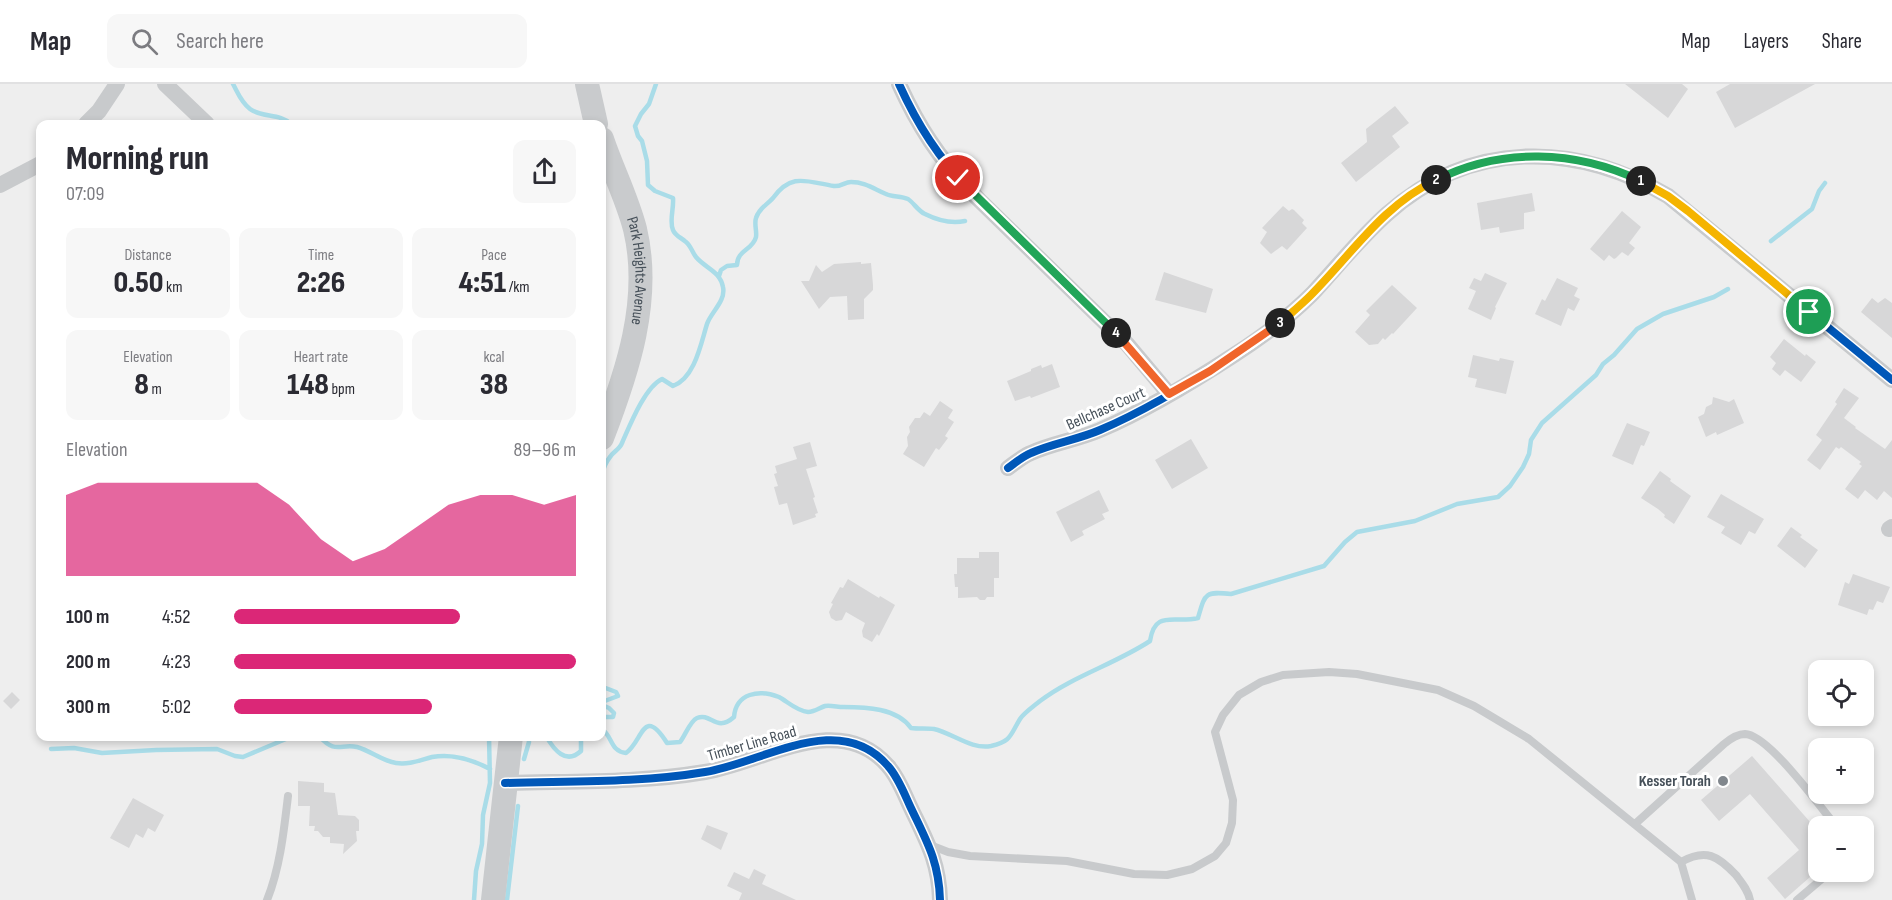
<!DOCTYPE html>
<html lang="en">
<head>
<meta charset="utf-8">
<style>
  :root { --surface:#fff; --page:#f7f7f7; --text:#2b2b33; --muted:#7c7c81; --line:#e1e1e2; --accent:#db2777 }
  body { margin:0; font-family:"Sofia Sans Condensed",sans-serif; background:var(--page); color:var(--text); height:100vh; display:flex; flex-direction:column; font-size:22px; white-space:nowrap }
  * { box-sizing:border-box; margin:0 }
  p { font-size:20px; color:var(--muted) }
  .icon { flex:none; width:33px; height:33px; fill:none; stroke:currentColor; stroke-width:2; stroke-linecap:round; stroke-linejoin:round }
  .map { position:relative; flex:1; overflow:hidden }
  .sheet { position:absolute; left:36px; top:36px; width:570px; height:621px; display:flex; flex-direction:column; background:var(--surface); border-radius:12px; box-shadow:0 3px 9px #0003 }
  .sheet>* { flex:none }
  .buttons { position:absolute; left:1808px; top:576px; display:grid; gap:12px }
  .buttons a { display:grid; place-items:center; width:66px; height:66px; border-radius:12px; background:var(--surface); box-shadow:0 3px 9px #0003; font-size:30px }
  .pin { position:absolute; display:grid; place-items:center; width:51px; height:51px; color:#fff; margin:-26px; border:3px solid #fff; border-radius:50%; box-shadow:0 2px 6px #0007 }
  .km { position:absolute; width:30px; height:30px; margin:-15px; border-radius:50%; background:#222; color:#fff; font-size:16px; line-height:30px; text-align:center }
  .round { display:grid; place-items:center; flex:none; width:63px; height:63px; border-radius:12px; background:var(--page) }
  .head { display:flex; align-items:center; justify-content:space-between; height:102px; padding:0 30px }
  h1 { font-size:33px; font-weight:800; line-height:45px }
  .figures { display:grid; grid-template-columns:repeat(3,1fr); gap:9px; height:102px; padding:6px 30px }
  .figures div { display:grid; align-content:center; border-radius:12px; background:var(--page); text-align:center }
  .figures b { font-size:30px; font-weight:800 }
  .figures small { font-size:16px; font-weight:400 }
  .figures p { font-size:16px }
  .chart { height:168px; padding:12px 30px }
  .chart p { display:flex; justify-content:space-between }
  .chart svg { width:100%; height:108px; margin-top:6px; fill:var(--accent); opacity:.7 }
  ul { padding:0 30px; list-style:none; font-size:20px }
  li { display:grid; grid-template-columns:96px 72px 1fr; align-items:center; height:45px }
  li i { height:15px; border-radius:8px; background:var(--accent) }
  header { display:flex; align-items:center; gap:36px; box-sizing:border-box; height:84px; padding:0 30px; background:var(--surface); border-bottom:2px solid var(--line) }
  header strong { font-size:28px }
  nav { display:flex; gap:33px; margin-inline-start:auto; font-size:21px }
  .search { width:420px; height:54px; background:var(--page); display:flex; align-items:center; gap:15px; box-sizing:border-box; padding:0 21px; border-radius:12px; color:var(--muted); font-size:22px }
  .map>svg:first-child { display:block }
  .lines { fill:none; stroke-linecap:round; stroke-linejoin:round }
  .stream { stroke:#a9dce8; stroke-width:4.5 }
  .building { fill:#d7d7d8 }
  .lane { stroke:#c8cacc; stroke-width:8 }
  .street { stroke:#c8cacc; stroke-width:16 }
  .secondary { stroke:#c9cbcd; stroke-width:24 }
  .cycleway-casing { stroke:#fff; stroke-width:11 }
  .cycleway { stroke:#0057b8; stroke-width:8 }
  .split-1-casing { stroke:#fff; stroke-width:12 }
  .split-2-casing { stroke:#fff; stroke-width:12 }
  .split-3-casing { stroke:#fff; stroke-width:12 }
  .split-4-casing { stroke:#fff; stroke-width:12 }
  .split-5-casing { stroke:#fff; stroke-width:12 }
  .split-1 { stroke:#f5b400; stroke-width:8 }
  .split-2 { stroke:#22a559; stroke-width:8 }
  .split-3 { stroke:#f5b400; stroke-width:8 }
  .split-4 { stroke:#f0652b; stroke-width:8 }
  .split-5 { stroke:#22a559; stroke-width:8 }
  .poi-dot { fill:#81878d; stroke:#fff; stroke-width:2 }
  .labels { text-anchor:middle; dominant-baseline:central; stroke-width:6; stroke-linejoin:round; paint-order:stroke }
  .street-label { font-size:16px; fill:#465059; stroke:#fff }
  .poi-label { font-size:16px; font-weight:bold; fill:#465059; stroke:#fff; text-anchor:end }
</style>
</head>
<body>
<header>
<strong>Map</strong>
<div class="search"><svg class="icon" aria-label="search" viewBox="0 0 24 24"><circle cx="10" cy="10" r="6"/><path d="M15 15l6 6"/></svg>Search here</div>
<nav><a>Map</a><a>Layers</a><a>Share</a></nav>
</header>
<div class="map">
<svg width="1892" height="816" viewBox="0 0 1892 816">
  <rect width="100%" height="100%" fill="#eee"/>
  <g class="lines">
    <!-- stream -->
    <path class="stream" d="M 233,0 C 238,9 241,18 250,25 C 262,34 280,29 291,40
      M 1771,157 L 1812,125 L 1819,107 L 1825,99
      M 719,192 L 721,186 L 727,182 L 737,181 C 737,166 753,166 756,153 C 757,147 754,140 756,134 C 759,124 767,121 773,114 C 792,88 807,98 834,102 C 840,103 845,98 851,98 C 865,98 874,105 886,110 C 892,113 901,112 908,115 C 914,119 918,127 925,130 C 937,136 951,140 965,137
      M 602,391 C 603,385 606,378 610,373 C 613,368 620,365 622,359 C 630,341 645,303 662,295 L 673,302 C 695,294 701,259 707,240 C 711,228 726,217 723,203 C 720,187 705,184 696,173 C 692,168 691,162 686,158 C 682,154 675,152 673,146 C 669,137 674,125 673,114 L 655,107 L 648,101 L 647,77 L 642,57 L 638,52 L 635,42 L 641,30 L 649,20 L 656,0
      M 602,599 L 603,603 L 616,608 L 618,612 L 602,618 L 602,621 L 609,624 L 614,629 L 613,633 L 602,633
      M 602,645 C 613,653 610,667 626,669 C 643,657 643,621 667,659 L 680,658 C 685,652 690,637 697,634 C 711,628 716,649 734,633 C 736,609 759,605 779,613 C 788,618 797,627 808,628 C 815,628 819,624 825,622 C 830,621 838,623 843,623 C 866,623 897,624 911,644 C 919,645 927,644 934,645 C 952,649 972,666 991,662 C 1012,657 1010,651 1020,635 C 1024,629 1034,622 1040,617 C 1073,592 1115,580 1150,557 C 1155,525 1174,540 1198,534 C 1205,510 1204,507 1231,510 L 1324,482 L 1345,458 L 1357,448 L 1415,437 L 1457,420 L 1498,413 L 1510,402 L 1523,383 L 1529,370 L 1531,356 L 1542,339 L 1596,291 L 1603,280 L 1614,271 L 1637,245 L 1663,230 L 1714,213 L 1728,205
      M 319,652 C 336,671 341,659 357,663 C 371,667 382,677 396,679 C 409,681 420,676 432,673 C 453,669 473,676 490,685
      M 546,652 C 554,666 566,681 581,667 L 581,652
      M 51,665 L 74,664 L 102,669 L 156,666 L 217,665 L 235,672 L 243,673 L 293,652
      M 524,675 L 529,658 L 528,652
      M 474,816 L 476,787 L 482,760 L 483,731 L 490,699 L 489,652
      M 507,816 L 518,722"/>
  </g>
  <!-- building -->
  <path class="building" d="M 1625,0 L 1682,0 L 1688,5 L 1668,34 Z
    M 1730,0 L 1815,0 L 1735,44 L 1716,8 Z
    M 1395,22 L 1409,39 L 1392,52 L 1400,63 L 1356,98 L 1341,79 L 1367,58 L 1366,45 Z
    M 1532,109 L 1535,127 L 1524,129 L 1524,145 L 1500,149 L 1499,143 L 1481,146 L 1477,119 Z
    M 1283,122 L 1289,127 L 1292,125 L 1294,126 L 1304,136 L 1302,139 L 1307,144 L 1287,166 L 1282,162 L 1271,170 L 1260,159 L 1267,148 L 1262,144 Z
    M 1622,127 L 1641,143 L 1629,159 L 1635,164 L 1628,172 L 1622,168 L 1616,174 L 1614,175 L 1609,171 L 1604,177 L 1590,165 Z
    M 861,178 L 861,180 L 871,179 L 873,201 L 873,206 L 864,215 L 864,235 L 848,236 L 847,212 L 830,213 L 819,225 L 801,197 L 809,197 L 816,181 L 822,188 L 834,180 Z
    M 1164,188 L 1213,205 L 1206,229 L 1155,216 Z
    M 1485,189 L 1507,199 L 1495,223 L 1496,224 L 1491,236 L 1468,225 L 1476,207 L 1469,204 L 1474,194 L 1481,197 Z
    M 1557,194 L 1578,204 L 1574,212 L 1580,215 L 1574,227 L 1568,224 L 1561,242 L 1535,230 L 1542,215 L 1545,217 Z
    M 1392,201 L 1417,224 L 1393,250 L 1392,249 L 1385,256 L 1383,254 L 1378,260 L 1369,261 L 1355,248 L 1370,231 L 1366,227 Z
    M 1872,214 L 1878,219 L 1885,214 L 1892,219 L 1892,254 L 1861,228 Z
    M 1784,255 L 1805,272 L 1806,270 L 1816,278 L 1801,298 L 1785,286 L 1780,292 L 1772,285 L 1776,279 L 1770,273 Z
    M 1473,271 L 1499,277 L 1500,274 L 1514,277 L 1506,310 L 1475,303 L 1477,295 L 1468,293 Z
    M 1052,280 L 1060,303 L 1031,314 L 1030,312 L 1015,317 L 1007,297 L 1031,287 L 1031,285 L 1041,281 L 1042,284 Z
    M 1844,304 L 1859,314 L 1844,334 L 1856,343 L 1855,344 L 1885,365 L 1892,356 L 1892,414 L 1884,407 L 1877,416 L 1865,406 L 1858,415 L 1845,405 L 1862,382 L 1859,380 L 1861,378 L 1841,363 L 1839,365 L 1836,363 L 1820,386 L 1807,376 L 1822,356 L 1816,351 L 1837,320 L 1835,318 Z
    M 1713,313 L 1729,318 L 1734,315 L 1744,339 L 1717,351 L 1716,348 L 1706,353 L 1698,333 L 1704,330 L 1706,323 L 1712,320 Z
    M 940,317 L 953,326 L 948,334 L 954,338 L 945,352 L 948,354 L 939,366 L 936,364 L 924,383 L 903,370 L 908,362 L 907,353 L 910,348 L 909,343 L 915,334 L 920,334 L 924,328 L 930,332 Z
    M 1627,339 L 1650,348 L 1644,362 L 1641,361 L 1633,381 L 1612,372 Z
    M 1191,355 L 1208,384 L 1172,405 L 1155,376 Z
    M 810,358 L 817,382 L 806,385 L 815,413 L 813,414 L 818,429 L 815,430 L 816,433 L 793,441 L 787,419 L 779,421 L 774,403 L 778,402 L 774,390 L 777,389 L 775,382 L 797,375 L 793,363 Z
    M 1660,387 L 1671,395 L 1670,397 L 1691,412 L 1674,440 L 1664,433 L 1665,431 L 1658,425 L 1641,414 Z
    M 1099,406 L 1109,427 L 1102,430 L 1105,435 L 1082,447 L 1084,451 L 1071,458 L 1056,428 Z
    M 1721,410 L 1764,435 L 1755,450 L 1749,447 L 1741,461 L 1721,449 L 1725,443 L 1707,433 Z
    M 1791,443 L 1802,451 L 1800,453 L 1818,466 L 1805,484 L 1777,462 Z
    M 979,468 L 999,468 L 999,494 L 994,494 L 994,513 L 987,513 L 985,516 L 980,516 L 977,513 L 958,514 L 958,503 L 955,503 L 954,490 L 957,490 L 957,474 L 979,474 Z
    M 1853,490 L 1890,503 L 1883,519 L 1877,517 L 1873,526 L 1869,525 L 1867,531 L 1838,521 L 1845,498 L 1849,500 Z
    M 848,495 L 879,514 L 880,512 L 895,521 L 879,552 L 877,550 L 872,558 L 863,553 L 862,547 L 865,539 L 846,528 L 842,536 L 836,537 L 831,534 L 829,528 L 833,520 L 831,519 L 840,503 L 843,504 Z
    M 12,608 L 20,616 L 11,625 L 3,617 Z
    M 1752,672 L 1818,747 L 1818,786 L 1785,815 L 1767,794 L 1799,766 L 1750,710 L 1719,737 L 1701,716 Z
    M 298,697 L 324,699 L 324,708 L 335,709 L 338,731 L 355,732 L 359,736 L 359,747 L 356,747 L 357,757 L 343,770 L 344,760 L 330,759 L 330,753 L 323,753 L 318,747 L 314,747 L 315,742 L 309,742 L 310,722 L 298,722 Z
    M 133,714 L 164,731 L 155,748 L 148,744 L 143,754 L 136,750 L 129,764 L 110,754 Z
    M 707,741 L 728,749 L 721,766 L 701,755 Z
    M 754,785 L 766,791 L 762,800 L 796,816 L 739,816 L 742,809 L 727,802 L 734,788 L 749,795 Z"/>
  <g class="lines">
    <!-- lane -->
    <path class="lane" d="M 1635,740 L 1724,660 C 1730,655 1737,650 1745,650 C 1769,651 1820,723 1836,742
      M 930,761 L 948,768 L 970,772 L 1067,777 L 1134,790 L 1167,791 L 1192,785 L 1215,772 L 1226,759 L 1232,739 L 1233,716 L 1215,648 L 1223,631 L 1239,611 L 1261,598 L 1283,591 L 1329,588 L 1357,590 L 1438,606 L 1474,622 L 1529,655 L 1681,778 L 1692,816
      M 1681,778 C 1706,764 1718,772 1736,791 C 1742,799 1748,806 1750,816
      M 267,816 C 280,784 284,746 288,712
      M 1797,816 L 1830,788"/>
    <!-- street -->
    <path class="street" d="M 165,0 L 207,40
      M 899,0 C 918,42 939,74 971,108 L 1127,260 L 1169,310
      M 86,40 L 99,27 L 117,0
      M 0,101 L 40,80
      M 1008,384 C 1015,379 1023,372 1031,369 C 1053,359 1077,356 1100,346 C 1147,326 1191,299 1234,271 C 1262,253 1289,233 1312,210 C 1337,183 1360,154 1387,130 C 1470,56 1575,57 1668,112 L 1892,296
      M 1889,445 L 1892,443
      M 505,699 C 572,697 640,699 705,688 C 763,679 839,625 888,682 C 898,693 904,709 910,722 C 926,756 939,777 940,816"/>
    <!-- secondary -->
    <g class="secondary">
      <path d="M 587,0 L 596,40"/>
      <path id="s1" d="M 602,55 C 612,85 627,114 635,145 C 652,216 627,289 602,354"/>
      <path d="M 493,816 L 511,652"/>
    </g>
    <!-- cycleway casing -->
    <g class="cycleway-casing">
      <path id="cycleway" d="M 899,0 C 918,42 939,74 971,108 L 1127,260 L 1169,310
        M 1008,384 C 1015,379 1023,372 1031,369 C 1053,359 1077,356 1100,346 C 1147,326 1191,299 1234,271 C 1262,253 1289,233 1312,210 C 1337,183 1360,154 1387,130 C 1470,56 1575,57 1668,112 L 1892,296
        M 505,699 C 572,697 640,699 705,688 C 763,679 839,625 888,682 C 898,693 904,709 910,722 C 926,756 939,777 940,816"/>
    </g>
    <!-- cycleway -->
    <use href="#cycleway" class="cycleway"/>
  </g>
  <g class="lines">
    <!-- split-1 casing -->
    <g class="split-1-casing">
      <path id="split-1" d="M 1641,97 L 1668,112 L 1688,127 L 1809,228"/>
    </g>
    <!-- split-2 casing -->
    <g class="split-2-casing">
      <path id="split-2" d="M 1436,96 C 1501,63 1576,66 1641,97"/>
    </g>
    <!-- split-3 casing -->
    <g class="split-3-casing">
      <path id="split-3" d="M 1280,239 C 1290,230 1301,221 1311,211 C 1351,171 1383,121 1436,96"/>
    </g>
    <!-- split-4 casing -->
    <g class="split-4-casing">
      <path id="split-4" d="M 1116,249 L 1169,310 L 1210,287 L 1280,239"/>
    </g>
    <!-- split-5 casing -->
    <g class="split-5-casing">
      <path id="split-5" d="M 958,94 L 1116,249"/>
    </g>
    <!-- split-1 -->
    <use href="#split-1" class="split-1"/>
    <!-- split-2 -->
    <use href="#split-2" class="split-2"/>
    <!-- split-3 -->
    <use href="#split-3" class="split-3"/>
    <!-- split-4 -->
    <use href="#split-4" class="split-4"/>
    <!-- split-5 -->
    <use href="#split-5" class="split-5"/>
  </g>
  <!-- markers -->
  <circle class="poi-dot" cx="1723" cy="697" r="6"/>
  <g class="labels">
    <!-- street labels -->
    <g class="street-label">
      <text stroke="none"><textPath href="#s1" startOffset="138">Park Heights Avenue</textPath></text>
      <text transform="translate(1106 325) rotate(-24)">Bellchase Court</text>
      <text transform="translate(752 660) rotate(-16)">Timber Line Road</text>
    </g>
    <!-- poi labels -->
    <g class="poi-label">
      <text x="1711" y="697">Kesser Torah</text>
    </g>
  </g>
</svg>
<div class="buttons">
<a><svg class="icon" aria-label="locate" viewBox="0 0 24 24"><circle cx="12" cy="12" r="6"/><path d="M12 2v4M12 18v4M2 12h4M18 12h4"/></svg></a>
<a>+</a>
<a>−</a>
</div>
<div class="pin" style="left:1809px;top:228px;background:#1e9e55"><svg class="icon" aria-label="arrive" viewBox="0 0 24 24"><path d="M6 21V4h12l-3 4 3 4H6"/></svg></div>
<div class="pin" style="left:958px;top:94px;background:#d93025"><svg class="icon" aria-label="check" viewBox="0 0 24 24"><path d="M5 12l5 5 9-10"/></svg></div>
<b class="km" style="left:1641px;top:97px">1</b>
<b class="km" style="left:1436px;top:96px">2</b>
<b class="km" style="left:1280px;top:239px">3</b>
<b class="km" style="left:1116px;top:249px">4</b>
<section class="sheet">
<div class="head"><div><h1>Morning run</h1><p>07:09</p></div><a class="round"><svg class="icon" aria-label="share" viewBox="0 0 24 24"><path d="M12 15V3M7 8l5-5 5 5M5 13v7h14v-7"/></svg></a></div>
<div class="figures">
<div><p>Distance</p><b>0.50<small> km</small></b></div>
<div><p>Time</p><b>2:26</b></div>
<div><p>Pace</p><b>4:51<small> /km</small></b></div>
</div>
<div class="figures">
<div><p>Elevation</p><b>8<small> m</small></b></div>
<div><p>Heart rate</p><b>148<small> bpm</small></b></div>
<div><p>kcal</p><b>38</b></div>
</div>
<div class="chart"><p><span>Elevation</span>89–96 m</p>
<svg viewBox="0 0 160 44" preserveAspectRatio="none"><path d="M0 44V11L10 6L20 6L30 6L40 6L50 6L60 6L70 15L80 29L90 38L100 33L110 24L120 15L130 11L140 11L150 15L160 11V44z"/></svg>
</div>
<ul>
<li><b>100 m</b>4:52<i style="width:66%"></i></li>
<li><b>200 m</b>4:23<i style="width:100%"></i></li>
<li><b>300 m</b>5:02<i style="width:58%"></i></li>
</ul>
</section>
</div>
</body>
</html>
